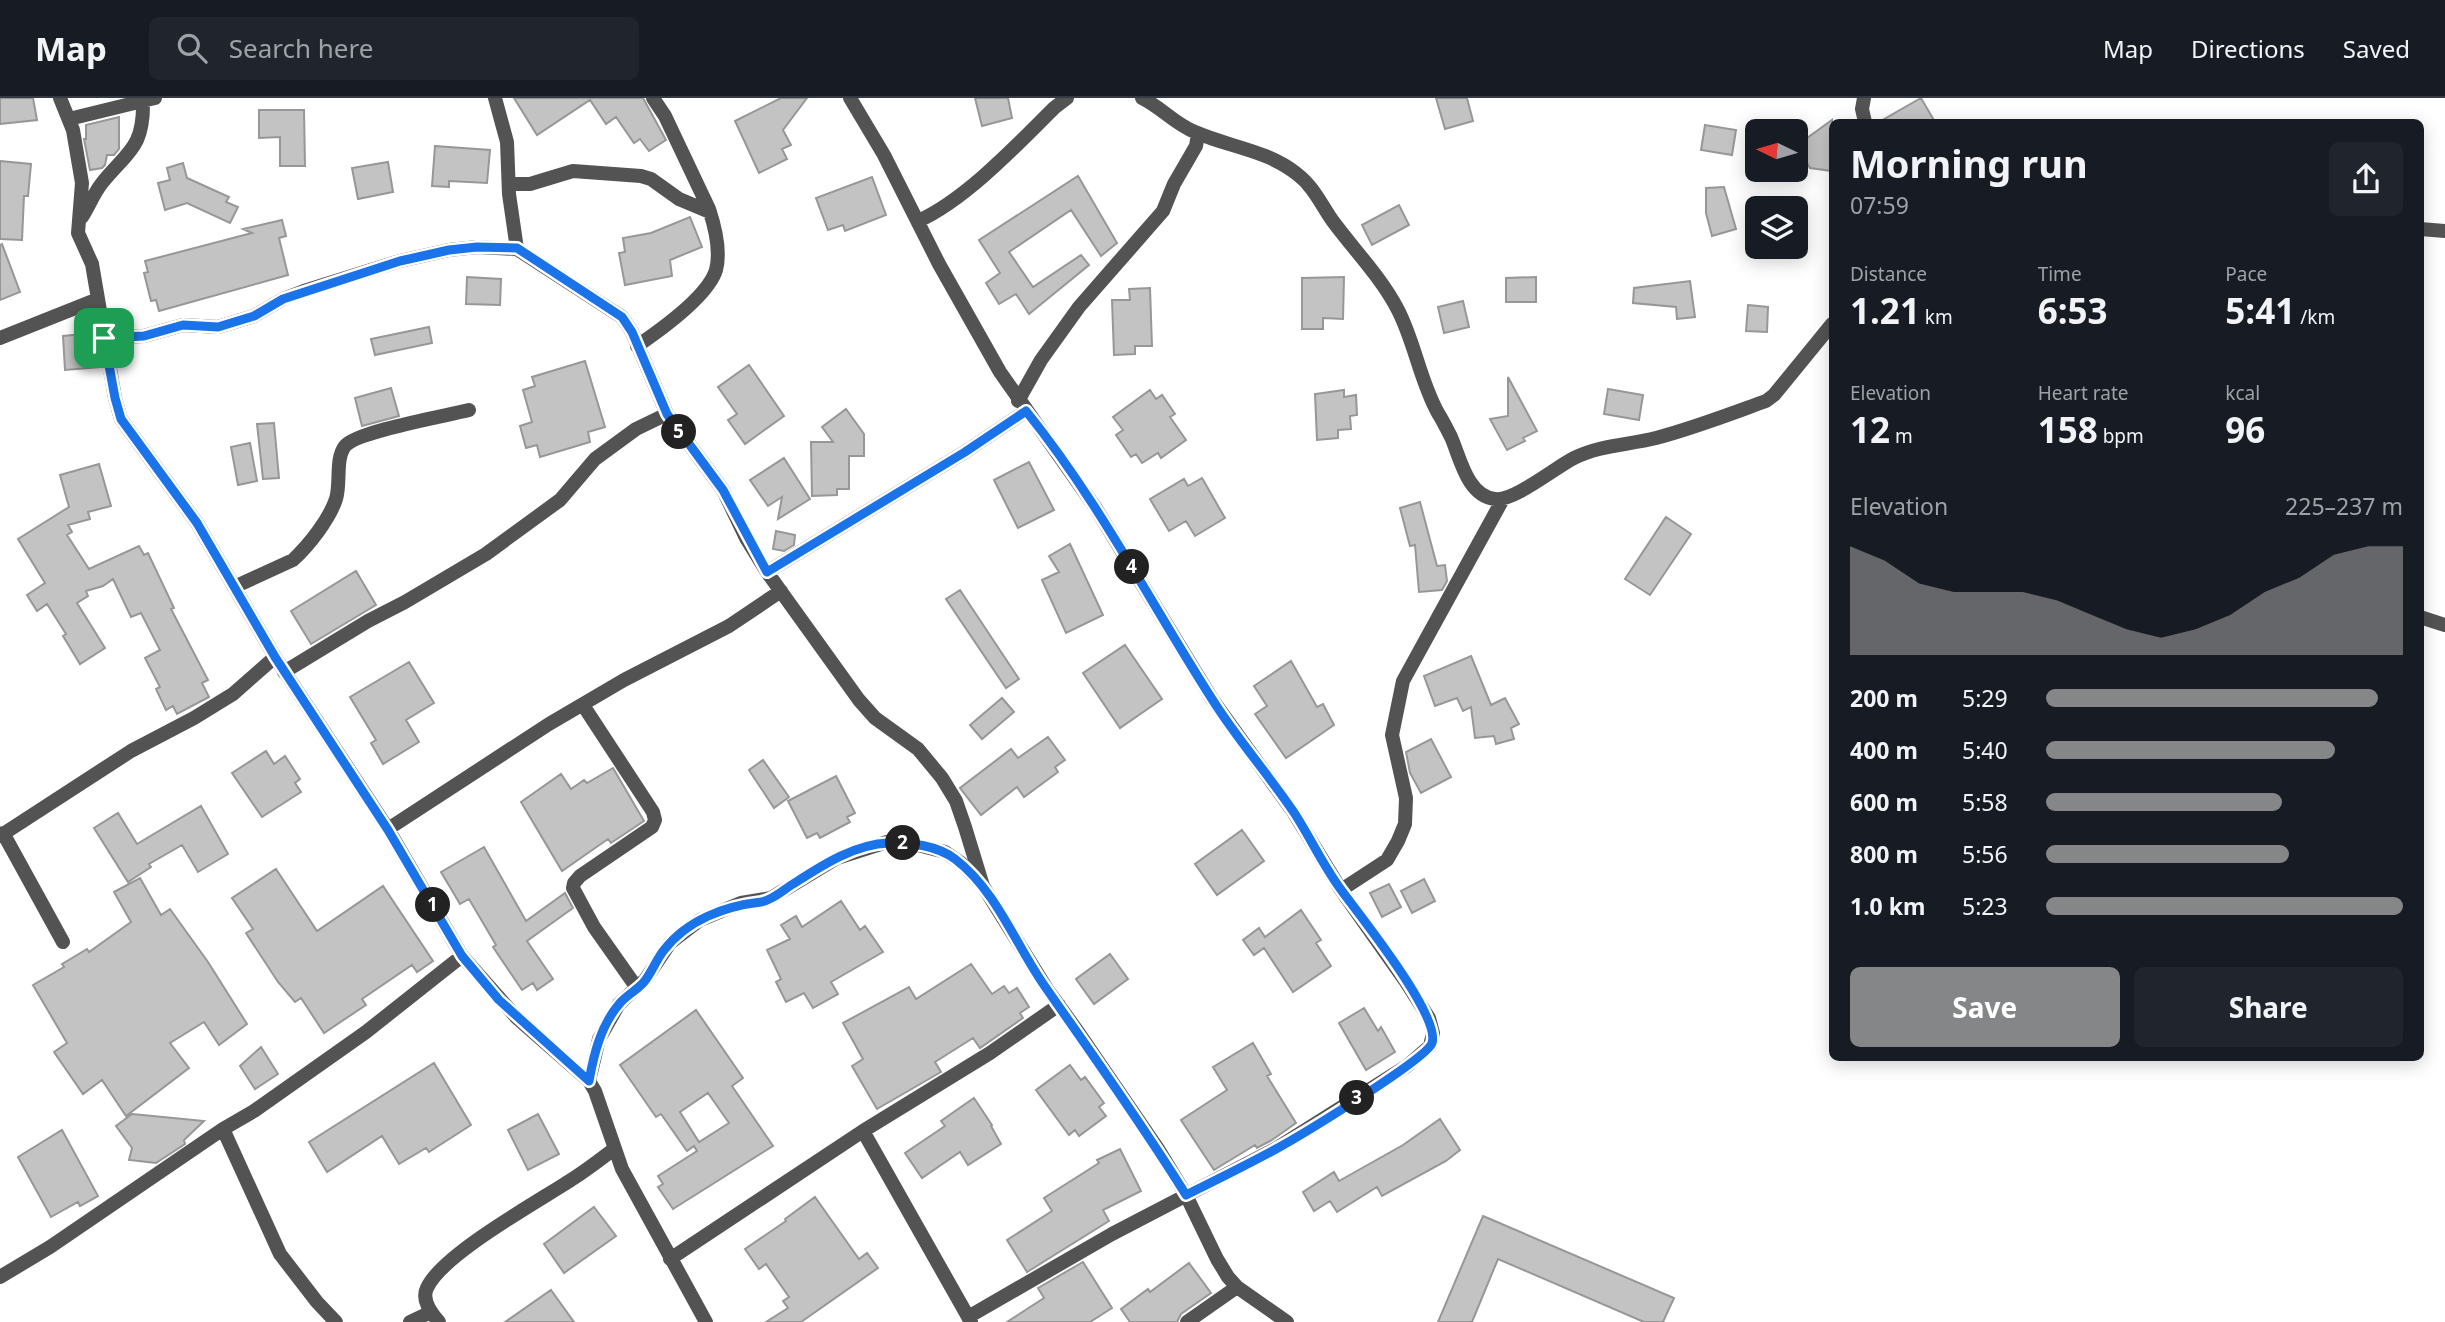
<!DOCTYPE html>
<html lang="en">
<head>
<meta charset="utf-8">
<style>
  :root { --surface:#171b24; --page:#20242c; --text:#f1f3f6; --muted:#9ea1a6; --line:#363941; --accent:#858687 }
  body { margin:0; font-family:"Noto Sans",sans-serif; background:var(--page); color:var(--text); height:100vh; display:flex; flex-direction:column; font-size:26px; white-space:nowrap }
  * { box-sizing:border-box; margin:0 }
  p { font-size:23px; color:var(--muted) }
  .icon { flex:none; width:38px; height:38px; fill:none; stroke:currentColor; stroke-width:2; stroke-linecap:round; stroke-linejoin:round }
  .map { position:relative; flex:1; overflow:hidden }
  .side { position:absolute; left:1829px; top:21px; width:595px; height:942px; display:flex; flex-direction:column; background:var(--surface); border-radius:10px; box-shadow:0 4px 18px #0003 }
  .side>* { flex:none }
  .needle { width:46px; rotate:275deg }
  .controls { position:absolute; left:1745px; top:21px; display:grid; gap:14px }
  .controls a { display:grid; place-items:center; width:63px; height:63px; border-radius:10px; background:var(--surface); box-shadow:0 4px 18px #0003; font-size:35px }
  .pin { position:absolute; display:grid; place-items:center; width:60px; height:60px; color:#fff; margin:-30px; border-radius:14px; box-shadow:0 4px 10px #0006 }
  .km { position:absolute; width:35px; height:35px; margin:-18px; border-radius:50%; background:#222; color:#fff; font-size:19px; line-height:35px; text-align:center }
  .round { display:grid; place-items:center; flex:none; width:74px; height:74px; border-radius:10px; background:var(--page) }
  .overview { display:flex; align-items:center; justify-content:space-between; height:119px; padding:0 21px }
  h1 { font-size:38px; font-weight:700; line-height:52px }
  .stats { display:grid; grid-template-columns:repeat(3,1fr); gap:10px; height:119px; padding:7px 21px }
  .stats div { display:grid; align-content:center }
  .stats b { font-size:35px; font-weight:700 }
  .stats small { font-size:19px; font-weight:400 }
  .stats p { font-size:19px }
  .chart { height:196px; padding:14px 21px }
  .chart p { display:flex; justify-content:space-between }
  .chart svg { width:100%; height:126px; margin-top:7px; fill:var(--accent); opacity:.7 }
  .cta { display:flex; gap:14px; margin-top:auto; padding:14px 21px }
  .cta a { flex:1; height:80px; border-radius:10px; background:var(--accent); color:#fff; font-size:28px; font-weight:700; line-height:80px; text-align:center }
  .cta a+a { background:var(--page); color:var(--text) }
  ul { padding:0 21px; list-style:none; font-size:23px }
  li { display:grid; grid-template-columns:112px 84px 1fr; align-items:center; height:52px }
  li i { height:18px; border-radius:9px; background:var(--accent) }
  header { display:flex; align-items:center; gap:42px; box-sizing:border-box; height:98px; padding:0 35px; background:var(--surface); border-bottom:2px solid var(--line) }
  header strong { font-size:33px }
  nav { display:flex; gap:38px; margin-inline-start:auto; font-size:24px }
  .search { width:490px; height:63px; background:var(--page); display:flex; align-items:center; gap:18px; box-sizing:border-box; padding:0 24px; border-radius:10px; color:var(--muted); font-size:26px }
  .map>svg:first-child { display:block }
  .building { fill:#c3c3c3; stroke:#979797; stroke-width:2; fill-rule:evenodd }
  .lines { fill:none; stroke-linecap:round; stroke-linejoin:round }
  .minor { stroke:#535353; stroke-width:14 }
  .route-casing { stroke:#fff; stroke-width:14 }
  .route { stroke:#1a73e8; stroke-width:9 }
</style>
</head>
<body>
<header>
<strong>Map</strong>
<div class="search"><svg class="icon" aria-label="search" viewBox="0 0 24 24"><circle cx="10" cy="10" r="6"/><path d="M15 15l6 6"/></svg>Search here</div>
<nav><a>Map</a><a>Directions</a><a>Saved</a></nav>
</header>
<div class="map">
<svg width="2445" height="1224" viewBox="0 0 2445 1224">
  <rect width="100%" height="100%" fill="#fff"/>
  <!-- building -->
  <path class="building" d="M 0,0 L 33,0 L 37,22 L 0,26 Z
    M 514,0 L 643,0 L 666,42 L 649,53 L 640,41 L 634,45 L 616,19 L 606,26 L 590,2 L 537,37 Z
    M 781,0 L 807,0 L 783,32 L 791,47 L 782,51 L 787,61 L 759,75 L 735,23 Z
    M 975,0 L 1008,0 L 1012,20 L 982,28 Z
    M 1436,0 L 1467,0 L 1473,23 L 1445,31 Z
    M 1921,0 L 1935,24 L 1879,24 Z
    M 259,12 L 304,12 L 305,68 L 280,68 L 280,39 L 259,40 Z
    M 119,19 L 119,51 L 114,57 L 107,57 L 105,67 L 102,70 L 90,72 L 84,41 L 86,41 L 86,27 Z
    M 1832,22 L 1832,73 L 1810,70 L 1796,48 Z
    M 1705,27 L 1736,32 L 1732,57 L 1701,52 Z
    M 435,48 L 490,52 L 487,85 L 449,83 L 449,89 L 432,88 Z
    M 0,63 L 31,66 L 28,98 L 24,98 L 22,142 L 0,141 Z
    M 388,64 L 393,94 L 358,101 L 352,70 Z
    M 183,65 L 187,80 L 229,99 L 226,104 L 238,109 L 230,125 L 187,105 L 165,112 L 158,85 L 170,82 L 167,70 Z
    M 1078,78 L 1117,145 L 1101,158 L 1071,112 L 1009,154 L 1033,189 L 1081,157 L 1089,167 L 1029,216 L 1016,196 L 999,206 L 986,185 L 1000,175 L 979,142 Z
    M 872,79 L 886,117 L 845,133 L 843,127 L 828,132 L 816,100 Z
    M 1724,89 L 1736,131 L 1712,138 L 1706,115 L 1706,90 Z
    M 1399,107 L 1409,127 L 1372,147 L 1362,127 Z
    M 690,119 L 702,149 L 670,162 L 672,178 L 625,187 L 619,155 L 625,154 L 623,140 L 651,135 Z
    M 282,122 L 286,138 L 279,140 L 288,177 L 159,213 L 156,202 L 151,203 L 144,175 L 148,174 L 145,163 L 252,135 L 243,131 Z
    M 2,146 L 20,194 L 0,202 L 0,147 Z
    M 467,179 L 501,181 L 500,207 L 466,206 Z
    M 1344,179 L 1343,221 L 1323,220 L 1323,231 L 1302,231 L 1302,180 Z
    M 1536,179 L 1536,204 L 1506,204 L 1506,180 Z
    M 1690,183 L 1695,219 L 1677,221 L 1676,209 L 1633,205 L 1634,190 Z
    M 1150,190 L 1152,248 L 1135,248 L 1135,256 L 1114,257 L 1112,202 L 1130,202 L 1129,191 Z
    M 1463,203 L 1469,229 L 1444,235 L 1438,209 Z
    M 1748,207 L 1768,209 L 1767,234 L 1746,233 Z
    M 429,229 L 432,245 L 375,257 L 371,241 Z
    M 94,235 L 100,269 L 65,272 L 63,238 Z
    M 585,263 L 605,329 L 588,334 L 590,344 L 540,359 L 537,347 L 526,350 L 520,328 L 532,324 L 523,292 L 535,288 L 532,279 Z
    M 749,267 L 784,318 L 745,346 L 728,322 L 737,316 L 718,289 Z
    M 1508,279 L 1537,333 L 1523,340 L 1525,343 L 1507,352 L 1490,321 L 1508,318 Z
    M 391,290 L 399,318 L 362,328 L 355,300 Z
    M 1608,291 L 1643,297 L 1639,322 L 1604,316 Z
    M 1150,292 L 1156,301 L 1162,297 L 1175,316 L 1170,319 L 1186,342 L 1161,360 L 1158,355 L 1142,365 L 1136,356 L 1131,359 L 1116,337 L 1123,332 L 1113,319 Z
    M 1344,292 L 1344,299 L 1356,297 L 1357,317 L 1350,318 L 1351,331 L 1338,332 L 1338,340 L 1317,342 L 1315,296 Z
    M 846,311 L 864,336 L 864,358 L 849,358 L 849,391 L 837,391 L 837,397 L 812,398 L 811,344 L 833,344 L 822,329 Z
    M 274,325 L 279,380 L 263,381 L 257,326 Z
    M 250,345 L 257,383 L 238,387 L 231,349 Z
    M 784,360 L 810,401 L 778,421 L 782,399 L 768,408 L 750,382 Z
    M 1029,364 L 1054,412 L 1018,430 L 994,382 Z
    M 99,366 L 111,408 L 88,414 L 90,421 L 68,427 L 72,434 L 67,437 L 89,471 L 139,448 L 144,457 L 148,455 L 174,510 L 171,511 L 208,582 L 202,585 L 209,599 L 177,616 L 173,608 L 166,612 L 156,591 L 160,589 L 145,560 L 160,552 L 141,515 L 131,519 L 113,481 L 103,488 L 86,493 L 88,498 L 77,505 L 105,550 L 80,566 L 63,538 L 66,536 L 47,506 L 37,513 L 27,497 L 45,485 L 18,441 L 69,409 L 60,377 Z
    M 1202,380 L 1225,420 L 1195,438 L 1186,423 L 1169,433 L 1150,401 L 1184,381 L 1188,388 Z
    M 1420,404 L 1437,468 L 1445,467 L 1447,483 L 1442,492 L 1419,494 L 1415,447 L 1410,448 L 1400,410 Z
    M 1666,419 L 1691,436 L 1650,497 L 1625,481 Z
    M 776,433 L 795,437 L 794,447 L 784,453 L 773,451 Z
    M 1070,446 L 1103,517 L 1066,535 L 1042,482 L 1059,474 L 1049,458 Z
    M 356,473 L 376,507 L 311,546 L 291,513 Z
    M 960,492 L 1019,581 L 1006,590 L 946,501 Z
    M 1125,547 L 1162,601 L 1120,630 L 1083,575 Z
    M 1471,558 L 1491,607 L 1505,600 L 1519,626 L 1511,630 L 1514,641 L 1496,646 L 1494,638 L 1475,640 L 1471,609 L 1463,613 L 1457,600 L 1435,608 L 1424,578 Z
    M 1291,563 L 1317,609 L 1323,606 L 1334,627 L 1286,660 L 1255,616 L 1267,608 L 1254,588 Z
    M 409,564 L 434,605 L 406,622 L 419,644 L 383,666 L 371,645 L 376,642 L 350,599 Z
    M 1002,600 L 1014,614 L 982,641 L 970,627 Z
    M 1048,639 L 1065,662 L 1055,669 L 1058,674 L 1024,699 L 1017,689 L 981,717 L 960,690 L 1011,651 L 1018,660 Z
    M 1431,641 L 1451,679 L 1421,695 L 1410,675 L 1406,654 Z
    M 266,653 L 274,666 L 285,658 L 300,681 L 295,685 L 301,694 L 262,719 L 232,675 Z
    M 763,662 L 789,699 L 774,710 L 749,672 Z
    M 613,670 L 644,723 L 611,745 L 608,741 L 562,773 L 521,704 L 561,676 L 571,691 L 584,682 L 587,685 Z
    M 836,678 L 855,715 L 847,719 L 850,724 L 820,740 L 817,735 L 807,740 L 788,703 Z
    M 201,708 L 228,756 L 198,774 L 182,747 L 149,766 L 151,769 L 128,784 L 94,730 L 118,715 L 137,746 Z
    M 1242,732 L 1264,763 L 1217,797 L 1195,766 Z
    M 484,749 L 526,823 L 565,795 L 573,810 L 527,843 L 553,881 L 537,892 L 533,885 L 522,892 L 493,849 L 496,847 L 469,801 L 460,806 L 441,774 Z
    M 276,771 L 317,833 L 383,788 L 433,863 L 417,874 L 412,867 L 362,901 L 366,907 L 324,935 L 301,900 L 295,904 L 278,884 L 246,835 L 253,831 L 232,800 Z
    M 140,780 L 161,817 L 170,811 L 208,864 L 247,926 L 219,947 L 204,924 L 170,945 L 189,970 L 126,1018 L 102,982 L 83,996 L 54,954 L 67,945 L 33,887 L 64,869 L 62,866 L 87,851 L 89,854 L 131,824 L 114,794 Z
    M 1424,781 L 1435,803 L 1412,815 L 1401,793 Z
    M 1389,786 L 1401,809 L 1382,819 L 1370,795 Z
    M 841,803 L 860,832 L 865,828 L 883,854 L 831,884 L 838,896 L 813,910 L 804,895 L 786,904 L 776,884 L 781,881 L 767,852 L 790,841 L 781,827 L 796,818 L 802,829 Z
    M 1301,812 L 1321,842 L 1316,845 L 1331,868 L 1293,894 L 1264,850 L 1254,857 L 1243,842 L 1259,830 L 1265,839 Z
    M 1110,856 L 1128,881 L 1094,906 L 1076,881 Z
    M 971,866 L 992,896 L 1004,888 L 1009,895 L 1017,890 L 1029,909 L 1020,915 L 1023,920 L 980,950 L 973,940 L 935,964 L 941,974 L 877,1011 L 852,968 L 863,961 L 843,925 L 909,889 L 916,901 Z
    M 1364,910 L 1378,933 L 1381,929 L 1395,954 L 1366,972 L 1339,925 Z
    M 696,912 L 743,980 L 732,988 L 773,1048 L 673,1111 L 658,1089 L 663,1086 L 658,1078 L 697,1053 L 694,1048 L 687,1053 L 661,1016 L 656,1019 L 620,967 ZM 708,995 L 729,1025 L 699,1044 L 680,1014 Z
    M 1253,945 L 1271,976 L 1267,978 L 1296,1025 L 1272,1042 L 1257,1050 L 1255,1047 L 1214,1072 L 1181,1022 L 1227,992 L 1213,969 Z
    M 261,949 L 278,976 L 255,991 L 240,968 Z
    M 434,965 L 471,1027 L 429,1054 L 426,1050 L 399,1066 L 382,1038 L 327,1074 L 309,1044 Z
    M 1070,967 L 1081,982 L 1085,979 L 1104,1005 L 1099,1009 L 1106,1018 L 1079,1038 L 1075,1032 L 1069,1037 L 1036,992 Z
    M 974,1000 L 992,1027 L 991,1028 L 1001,1046 L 968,1067 L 960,1054 L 922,1080 L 905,1055 L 945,1028 L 941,1023 Z
    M 132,1016 L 204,1023 L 184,1042 L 185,1046 L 156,1065 L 129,1062 L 132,1050 L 116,1028 Z
    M 538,1016 L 559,1056 L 528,1072 L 508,1032 Z
    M 1440,1021 L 1460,1052 L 1446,1063 L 1382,1098 L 1377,1089 L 1337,1114 L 1330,1103 L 1314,1113 L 1303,1094 L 1334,1074 L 1339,1083 L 1403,1047 Z
    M 62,1032 L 98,1098 L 80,1108 L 78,1104 L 51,1119 L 18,1059 Z
    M 1120,1051 L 1141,1093 L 1103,1112 L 1109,1123 L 1027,1174 L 1007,1142 L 1052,1113 L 1044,1100 L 1099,1065 L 1097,1062 Z
    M 815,1099 L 859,1161 L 867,1155 L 878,1170 L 801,1224 L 766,1224 L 788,1210 L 783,1203 L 789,1199 L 766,1166 L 759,1171 L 745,1151 L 786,1123 L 785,1121 Z
    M 594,1109 L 616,1138 L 564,1175 L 544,1146 Z
    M 1483,1118 L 1674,1200 L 1663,1224 L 1644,1224 L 1498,1161 L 1472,1224 L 1438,1224 Z
    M 1083,1164 L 1112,1210 L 1090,1224 L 1007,1224 L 1044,1200 L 1038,1190 Z
    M 1189,1165 L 1211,1195 L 1181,1216 L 1177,1224 L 1130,1224 L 1121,1211 L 1148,1191 L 1150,1194 Z
    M 551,1192 L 574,1224 L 505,1224 Z"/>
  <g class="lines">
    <!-- minor -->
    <path class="minor" d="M 60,0 L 73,32 L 82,85 L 78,135 L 92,166 L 115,300 L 121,321 L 197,425 L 275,559 L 388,731 L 462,858 L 517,920 L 589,983 L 595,993 L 622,1071 L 706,1224
      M 495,0 L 507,44 L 509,96 L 517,151
      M 850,0 L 884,57 L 939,166 L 1000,274 L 1095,409 L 1212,601 L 1294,715 L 1341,792 L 1406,884 L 1429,920 L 1433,935 L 1430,948 L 1407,968 L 1277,1050 L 1112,1136 L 968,1219
      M 1142,0 C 1162,10 1175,26 1195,34 C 1229,49 1267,52 1297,76 C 1313,88 1321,106 1332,122 C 1354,152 1381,179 1398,212 C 1415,245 1420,283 1438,315 C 1443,323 1447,331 1451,339 C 1460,359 1467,398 1495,401 C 1513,404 1556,369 1574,360 C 1600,347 1628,347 1656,340 C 1694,330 1730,316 1766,303 L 1774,297 L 1832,226
      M 1864,0 L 1862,11 L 1865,24
      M 69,21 L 155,0
      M 509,86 L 530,86 L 573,73 L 641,78 L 651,81 L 679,101 L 710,114
      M 82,119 C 89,108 94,95 102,85 C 128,53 144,50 143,3
      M 918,123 C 965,102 1017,47 1054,10 L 1067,0
      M 2420,131 L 2445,133
      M 0,240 L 98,201
      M 104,240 L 144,238 L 183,227 L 218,229 L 254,218 L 283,201 L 304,193 L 400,163 L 449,152 L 477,149 L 517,151 L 622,219 L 632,234 L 667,316 L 723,392 L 746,440 L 767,474 L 859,602 L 875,620 L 918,651 L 942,680 L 956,703 L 965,729 L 983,788 L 1047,891 L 1076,931 L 1158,1051 L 1186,1097 L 1217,1161 L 1228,1179 L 1237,1189 L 1287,1224
      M 637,248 C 659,233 708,198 716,172 C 721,153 715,129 709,111 L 665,18 L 653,0
      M 1018,303 L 1041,262 L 1079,209 L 1163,113 L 1174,86 L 1196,48 L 1198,36
      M 767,474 L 965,354 L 1026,313
      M 234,489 L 293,462 C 309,447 329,422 336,401 C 341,385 335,361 345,348 C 357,333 446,318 469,312
      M 2420,519 L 2445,527
      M 284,574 L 368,523 L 405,504 L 486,456 L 560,402 L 595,361 L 636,331 L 667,316
      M 583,607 L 653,714 L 655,722 L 652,729 L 580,778 L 574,785 L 573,790 L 594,829 L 637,890
      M 388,731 L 549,626 L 624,582 L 729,528 L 781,493
      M 3,735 L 63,844
      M 0,738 L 131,653 L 194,620 L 233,596 L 275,559
      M 1341,792 L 1387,762 L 1398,743 L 1405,726 L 1406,700 L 1392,637 L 1403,583 L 1503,401
      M 589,983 L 599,941 L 619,906 L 645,882 L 670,845 L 700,822 L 741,805 L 771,800 L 837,760 L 887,744 L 914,746 L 945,754 L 961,765 L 982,787
      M 223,1031 L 280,1156 L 317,1204 L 336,1224
      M 863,1033 L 971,1224
      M 670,1161 L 863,1033 L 990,955 L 1059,907
      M 0,1179 L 50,1149 L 223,1031 L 254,1013 L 366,934 L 462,858
      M 410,1224 L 431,1214
      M 439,1224 C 431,1215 421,1202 427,1190 C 442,1156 541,1102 574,1080 C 588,1071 601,1061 614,1051
      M 1187,1224 L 1237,1189"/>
  </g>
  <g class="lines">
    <!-- route casing -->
    <g class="route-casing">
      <path id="route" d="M 477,149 L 517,150 L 622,219 L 632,234 L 667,316 L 723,392 L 767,474 L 965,354 L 1026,313 C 1098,402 1150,504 1212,601 C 1237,641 1269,677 1295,716 C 1311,741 1324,769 1342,793 C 1360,818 1441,918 1432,945 C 1427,961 1298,1039 1276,1051 C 1247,1067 1216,1082 1186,1097 C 1142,1026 1094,959 1046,890 C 1016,848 997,793 955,761 C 938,748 911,744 889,745 C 854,746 821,768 793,786 C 783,792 773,802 761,804 C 725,808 687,822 664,852 C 656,862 652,874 644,884 C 637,892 627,897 620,905 C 601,927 594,955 589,983 L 499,902 L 462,858 L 388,732 L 275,559 L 197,425 L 121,321 L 115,300 L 104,240 L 144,238 L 183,227 L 218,229 L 254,218 L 283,201 L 400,163 L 449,152 Z"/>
    </g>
    <!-- route -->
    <use href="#route" class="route"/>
  </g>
</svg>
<div class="controls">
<a><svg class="needle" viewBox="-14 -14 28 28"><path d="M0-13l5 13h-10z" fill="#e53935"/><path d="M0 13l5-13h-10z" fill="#9ea1a6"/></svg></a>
<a><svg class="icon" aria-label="layers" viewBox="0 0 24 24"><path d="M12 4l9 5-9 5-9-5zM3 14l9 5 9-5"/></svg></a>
</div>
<div class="pin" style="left:104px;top:240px;background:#1e9e55"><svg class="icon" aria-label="arrive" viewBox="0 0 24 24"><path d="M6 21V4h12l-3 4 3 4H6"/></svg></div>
<b class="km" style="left:433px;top:807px">1</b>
<b class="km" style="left:903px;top:745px">2</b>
<b class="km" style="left:1357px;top:1000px">3</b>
<b class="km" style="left:1132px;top:469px">4</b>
<b class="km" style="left:679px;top:334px">5</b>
<section class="side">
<div class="overview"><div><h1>Morning run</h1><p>07:59</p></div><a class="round"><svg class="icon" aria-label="share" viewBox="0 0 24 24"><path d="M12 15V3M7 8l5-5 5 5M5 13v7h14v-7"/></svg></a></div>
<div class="stats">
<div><p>Distance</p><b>1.21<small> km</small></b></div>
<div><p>Time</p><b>6:53</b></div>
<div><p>Pace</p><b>5:41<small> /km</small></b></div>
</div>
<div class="stats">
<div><p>Elevation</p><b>12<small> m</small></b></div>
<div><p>Heart rate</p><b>158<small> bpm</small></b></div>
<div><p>kcal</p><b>96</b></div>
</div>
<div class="chart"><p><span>Elevation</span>225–237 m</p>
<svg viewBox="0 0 160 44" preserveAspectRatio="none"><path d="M0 44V6L10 11L20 19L30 22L40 22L50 22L60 25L70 30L80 35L90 38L100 35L110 30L120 22L130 17L140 9L150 6L160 6V44z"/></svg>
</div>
<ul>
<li><b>200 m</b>5:29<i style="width:93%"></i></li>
<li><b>400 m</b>5:40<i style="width:81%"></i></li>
<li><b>600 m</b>5:58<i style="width:66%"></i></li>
<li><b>800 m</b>5:56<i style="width:68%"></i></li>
<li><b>1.0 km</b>5:23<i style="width:100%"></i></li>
</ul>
<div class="cta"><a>Save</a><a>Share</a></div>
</section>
</div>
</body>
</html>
